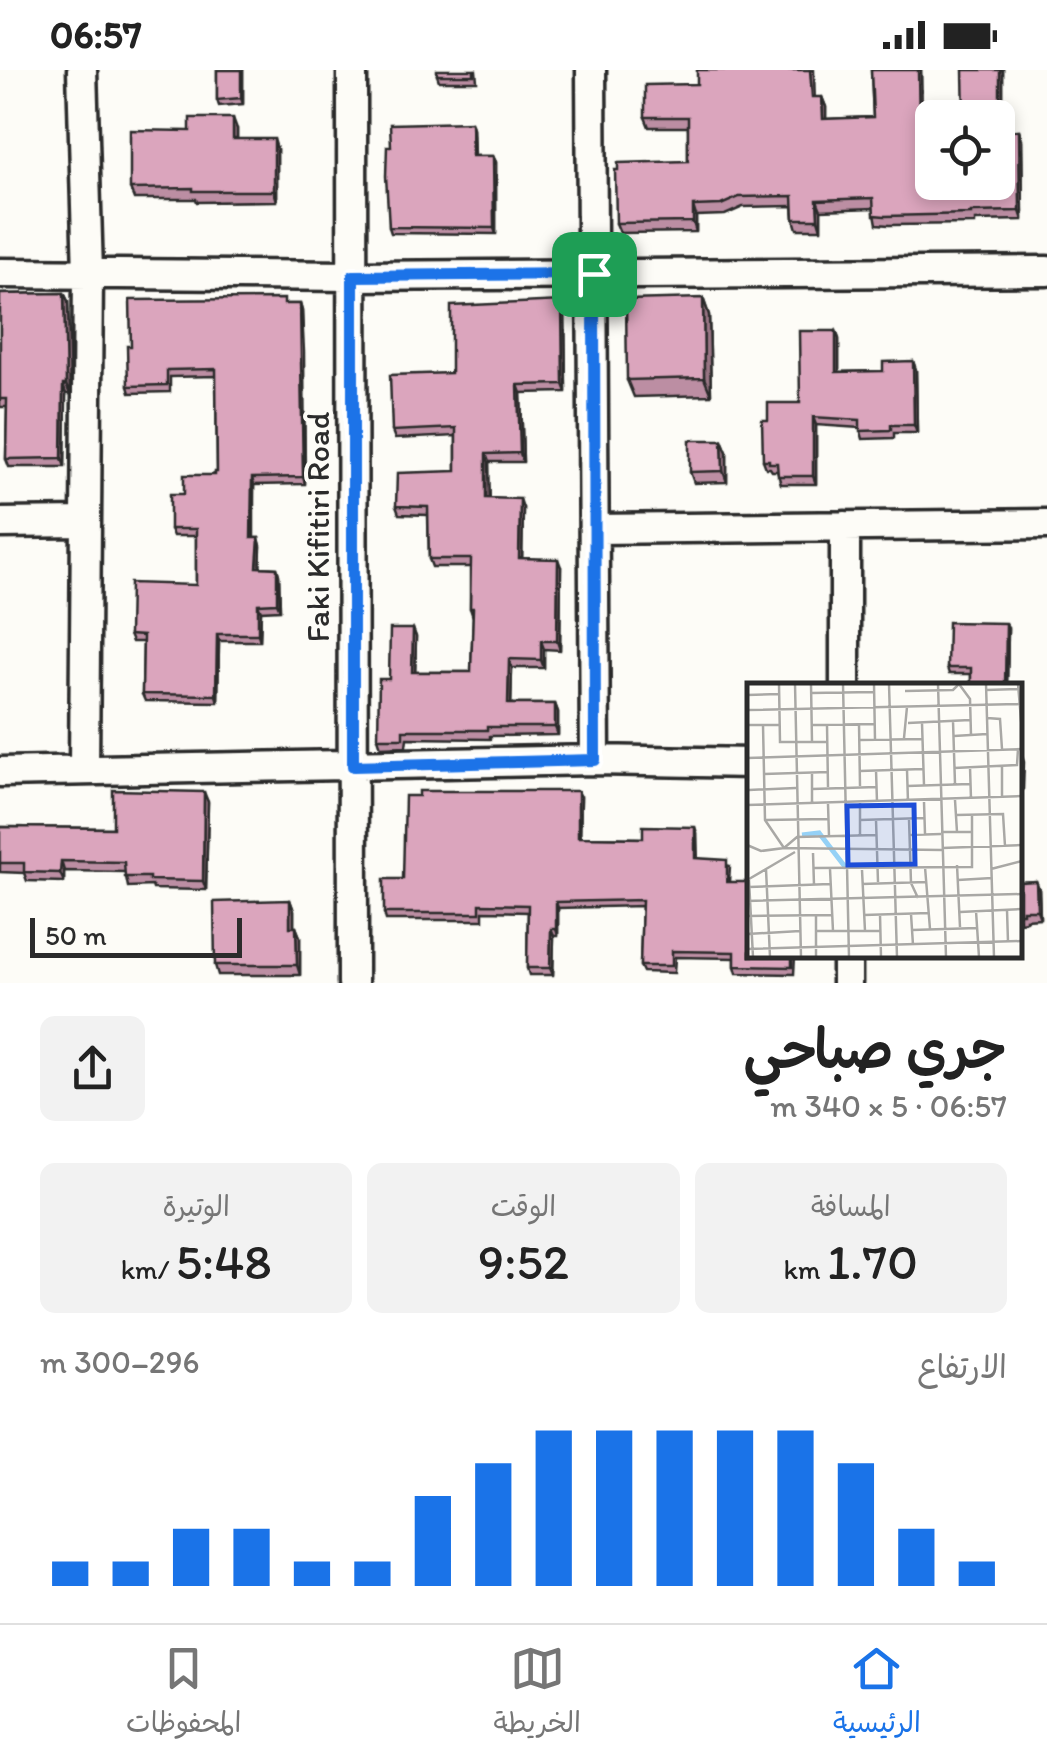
<!DOCTYPE html>
<html lang="ar">
<head>
<meta charset="utf-8">
<style>
  :root { --surface:#fff; --page:#f2f2f2; --text:#222; --muted:#767676; --line:#e0e0e0; --accent:#1a73e8 }
  body { margin:0; font-family:Itim,"Playpen Sans Arabic",sans-serif; background:var(--page); color:var(--text); direction:rtl; height:100vh; display:flex; flex-direction:column; font-size:38px; white-space:nowrap }
  * { box-sizing:border-box; margin:0 }
  p { font-size:32px; color:var(--muted) }
  .icon { flex:none; width:55px; height:55px; fill:none; stroke:currentColor; stroke-width:2; stroke-linecap:round; stroke-linejoin:round }
  .map { position:relative; height:913px; overflow:hidden; direction:ltr }
  .details { display:flex; flex-direction:column; background:var(--surface); flex:1 }
  .details>* { flex:none }
  .buttons { position:absolute; left:915px; top:30px; display:grid; gap:20px }
  .buttons a { display:grid; place-items:center; width:100px; height:100px; border-radius:15px; background:var(--surface); box-shadow:0 5px 15px #0003; font-size:50px }
  .scale { position:absolute; left:30px; bottom:25px; width:212px; box-sizing:border-box; padding-left:10px; border:5px solid #2b2b2b; border-top:0; font-size:28px; line-height:35px; white-space:nowrap; color:#2b2b2b; -webkit-text-stroke:8px #fdfcf7; paint-order:stroke }
  .pin { position:absolute; display:grid; place-items:center; width:85px; height:85px; color:#fff; margin:-42px; border-radius:20px; box-shadow:0 5px 15px #0006 }
  .round { display:grid; place-items:center; flex:none; width:105px; height:105px; border-radius:15px; background:var(--page) }
  .headline { display:flex; align-items:center; justify-content:space-between; height:170px; padding:0 40px }
  h1 { font-size:55px; font-weight:600; line-height:75px }
  .stats { display:grid; grid-template-columns:repeat(3,1fr); gap:15px; height:170px; padding:10px 40px }
  .stats div { display:grid; align-content:center; border-radius:15px; background:var(--page); text-align:center }
  .stats b { font-size:50px; font-weight:600 }
  .stats small { font-size:28px; font-weight:400 }
  .stats p { font-size:28px }
  .chart { height:280px; padding:20px 40px }
  .chart p { display:flex; justify-content:space-between }
  .chart svg { width:100%; height:180px; margin-top:10px; stroke:var(--accent); stroke-width:6 }
  .status { display:flex; justify-content:space-between; align-items:center; height:70px; padding:0 50px; background:var(--surface); direction:ltr }
  .status svg { height:28px; fill:currentColor }
  .tab-bar { display:flex; justify-content:space-around; align-items:center; height:140px; border-top:2px solid var(--line); background:var(--surface); font-size:28px; color:var(--muted) }
  .tab-bar a { display:grid; justify-items:center; gap:5px }
  .tab-bar .current { color:var(--accent) }
  .map>svg:first-child { display:block }
  .lines { fill:none; stroke-linecap:round; stroke-linejoin:round }
  .minor-casing { stroke:#2b2b2b; stroke-width:35 }
  .minor { stroke:#fdfcf7; stroke-width:28 }
  .wall { fill:#bc8ea3; stroke:#2b2b2b; stroke-width:2.5 }
  .shaded-wall { fill:#997484; stroke:#2b2b2b; stroke-width:2.5 }
  .building { fill:#dba5bd; stroke:#2b2b2b; stroke-width:2.5 }
  .route-casing { stroke:#fff; stroke-width:20 }
  .route { stroke:#1a73e8; stroke-width:12 }
  .labels { text-anchor:middle; dominant-baseline:central; stroke-width:8; stroke-linejoin:round; paint-order:stroke }
  .street-label { font-size:32px; fill:#2b2b2b; stroke:#fdfcf7 }
  .inset-river { fill:none; stroke:#95d1f6; stroke-width:5 }
  .inset-road { fill:none; stroke:#a9a8a5; stroke-width:2.5 }
  .view { fill:#1d4ed8; fill-opacity:0.15; stroke:#1d4ed8; stroke-width:5 }
  .inset-edge { fill:none; stroke:#2b2b2b; stroke-width:5 }
</style>
</head>
<body>
<div class="status"><b>06:57</b><svg viewBox="0 0 49 12"><path d="M0 12V9h3v3zM5 12V6h3v6zM10 12V3h3v9zM15 12V0h3v12zM26 1h20v11H26zM47 4h2v5h-2z"/></svg></div>
<div class="map">
<svg width="1047" height="913" viewBox="0 0 1047 913">
  <rect width="100%" height="100%" fill="#fdfcf7"/>
  <filter id="ink" filterUnits="userSpaceOnUse"><feTurbulence type="fractalNoise" baseFrequency=".01" numOctaves="2"/><feDisplacementMap in="SourceGraphic" scale="20" xChannelSelector="R" yChannelSelector="G"/><feConvolveMatrix kernelMatrix="1 2 1 2 8 2 1 2 1" color-interpolation-filters="sRGB"/></filter>
  <g filter="url(#ink)">
    <g class="lines">
      <!-- minor casing -->
      <g class="minor-casing">
        <path id="minor" d="M 82,0 L 88,203 L 84,699
          M 352,0 L 353,913
          M 591,0 L 595,690
          M 0,203 L 353,206 L 1047,201
          M 0,453 L 85,452
          M 595,459 L 1047,454
          M 845,616 L 845,456
          M 0,702 L 595,690 L 750,693
          M 847,886 L 847,913"/>
      </g>
      <!-- minor -->
      <use href="#minor" class="minor"/>
    </g>
    <!-- wall -->
    <path class="wall" d="M 217,0 L 243,0 L 243,34 L 219,36 L 217,30 Z
      M 476,0 L 477,11 L 439,11 L 437,5 Z
      M 871,0 L 921,0 L 922,60 L 932,112 L 1003,0 L 1003,61 L 1019,60 L 1022,70 L 1023,150 L 975,151 L 975,154 L 889,155 L 877,154 L 874,138 L 821,140 L 821,159 L 797,159 L 794,149 L 793,136 L 743,137 L 725,145 L 696,146 L 696,162 L 620,163 L 616,153 L 688,91 L 688,57 L 649,57 L 645,47 L 822,27 L 826,37 L 826,49 L 873,47 Z
      M 471,52 L 473,58 L 474,86 L 493,86 L 496,92 L 496,164 L 391,163 L 389,157 L 391,76 Z
      M 237,59 L 237,69 L 277,79 L 277,131 L 197,132 L 196,129 L 134,129 L 130,119 L 190,61 Z
      M 64,223 L 68,231 L 70,324 L 66,324 L 65,397 L 9,397 L 6,389 L 7,337 L 0,337 L 0,224 Z
      M 703,228 L 709,245 L 711,325 L 634,327 L 627,310 Z
      M 286,234 L 300,234 L 302,241 L 305,414 L 254,415 L 254,468 L 259,468 L 261,476 L 260,497 L 277,498 L 279,505 L 280,540 L 261,541 L 260,571 L 219,571 L 218,632 L 145,631 L 142,624 L 143,572 L 132,572 L 129,565 L 196,515 L 196,466 L 173,466 L 170,459 L 184,424 L 217,402 L 216,306 L 170,307 L 170,322 L 130,323 L 128,316 L 131,276 Z
      M 565,239 L 566,322 L 521,323 L 523,392 L 489,392 L 489,429 L 523,438 L 522,488 L 561,497 L 560,580 L 544,579 L 544,598 L 512,598 L 511,634 L 555,634 L 558,642 L 558,665 L 490,666 L 490,669 L 407,668 L 406,676 L 381,677 L 378,668 L 389,609 L 413,559 L 416,567 L 415,602 L 471,602 L 473,547 L 470,538 L 470,497 L 432,497 L 429,489 L 428,445 L 399,444 L 396,436 L 456,401 L 456,366 L 395,369 L 392,361 L 451,303 Z
      M 836,261 L 839,269 L 839,302 L 883,301 L 913,291 L 916,300 L 917,363 L 894,363 L 894,368 L 863,369 L 860,358 L 816,355 L 816,414 L 781,414 L 777,401 L 772,401 L 770,398 L 766,398 L 763,390 L 800,333 Z
      M 722,370 L 727,382 L 727,412 L 694,413 L 690,402 Z
      M 1008,559 L 1007,616 L 971,616 L 971,604 L 949,604 L 947,598 Z
      M 581,727 L 580,767 L 643,768 L 697,763 L 697,788 L 730,796 L 729,812 L 750,886 L 795,886 L 794,904 L 737,903 L 735,896 L 735,888 L 675,887 L 674,903 L 643,902 L 640,896 L 642,836 L 558,838 L 558,866 L 554,866 L 553,905 L 529,905 L 527,898 L 528,842 L 483,841 L 483,850 L 386,850 L 384,843 L 403,809 Z
      M 208,732 L 206,820 L 153,819 L 152,816 L 128,817 L 125,802 L 64,801 L 64,812 L 27,811 L 24,803 L 0,802 L 0,757 L 113,758 Z
      M 1036,811 L 1039,819 L 1040,848 L 1026,849 L 1026,851 L 1020,852 L 1020,812 Z
      M 290,830 L 294,841 L 294,857 L 296,857 L 300,867 L 300,905 L 218,905 L 215,895 Z"/>
    <!-- shaded-wall -->
    <path class="shaded-wall" d="M 241,0 L 243,0 L 243,34 L 241,28 Z
      M 810,0 L 814,0 L 815,37 L 812,27 Z
      M 918,0 L 921,0 L 922,70 L 919,60 Z
      M 1000,0 L 1003,0 L 1003,70 L 1000,61 Z
      M 822,27 L 826,37 L 826,59 L 823,49 Z
      M 233,48 L 237,59 L 237,79 L 233,69 Z
      M 471,52 L 473,58 L 474,92 L 472,86 Z
      M 1019,60 L 1022,70 L 1023,150 L 1020,141 Z
      M 274,69 L 277,79 L 277,131 L 274,121 Z
      M 493,86 L 496,92 L 496,164 L 494,158 Z
      M 817,130 L 821,140 L 821,159 L 818,149 Z
      M 693,136 L 696,146 L 696,162 L 693,152 Z
      M 64,223 L 68,231 L 70,324 L 66,315 Z
      M 703,228 L 709,245 L 711,325 L 704,308 Z
      M 562,231 L 565,239 L 566,322 L 563,314 Z
      M 300,234 L 302,241 L 304,282 L 305,414 L 303,407 Z
      M 836,261 L 839,269 L 839,310 L 836,302 Z
      M 913,291 L 916,300 L 917,363 L 914,355 Z
      M 63,315 L 66,324 L 65,397 L 62,388 Z
      M 518,315 L 521,323 L 523,392 L 520,383 Z
      M 813,347 L 816,355 L 816,414 L 813,406 Z
      M 722,370 L 727,382 L 727,412 L 723,401 Z
      M 486,384 L 489,392 L 490,437 L 486,428 Z
      M 252,408 L 254,415 L 253,475 L 251,468 Z
      M 520,429 L 523,438 L 522,497 L 519,488 Z
      M 259,468 L 261,476 L 260,504 L 257,497 Z
      M 558,489 L 561,497 L 560,580 L 557,571 Z
      M 277,498 L 279,505 L 280,540 L 277,533 Z
      M 258,534 L 261,541 L 260,571 L 258,564 Z
      M 1006,553 L 1008,559 L 1007,616 L 1005,616 Z
      M 413,559 L 416,567 L 415,611 L 412,602 Z
      M 217,564 L 219,571 L 218,632 L 216,625 Z
      M 541,571 L 544,579 L 544,598 L 541,590 Z
      M 509,589 L 512,598 L 511,642 L 508,634 Z
      M 555,634 L 558,642 L 558,665 L 555,657 Z
      M 1020,681 L 1024,692 L 1023,721 L 1020,711 Z
      M 578,721 L 581,727 L 580,774 L 578,767 Z
      M 204,722 L 208,732 L 206,820 L 203,811 Z
      M 695,757 L 697,763 L 698,794 L 695,788 Z
      M 61,791 L 64,801 L 64,812 L 60,803 Z
      M 1036,811 L 1039,819 L 1040,848 L 1037,840 Z
      M 290,830 L 294,841 L 294,867 L 290,857 Z
      M 556,832 L 558,838 L 558,866 L 556,859 Z
      M 296,857 L 300,867 L 300,905 L 297,895 Z
      M 551,859 L 554,866 L 553,905 L 550,898 Z"/>
    <!-- building -->
    <path class="building" d="M 217,0 L 241,0 L 241,28 L 217,30 Z
      M 437,0 L 474,0 L 474,5 L 437,5 Z
      M 697,0 L 810,0 L 812,27 L 822,27 L 823,49 L 873,47 L 871,0 L 918,0 L 919,60 L 932,60 L 932,112 L 998,112 L 998,48 L 964,48 L 963,0 L 1000,0 L 1000,61 L 1019,60 L 1020,141 L 971,142 L 971,144 L 885,146 L 874,145 L 873,128 L 817,130 L 818,149 L 794,149 L 793,126 L 739,127 L 721,135 L 693,136 L 693,152 L 616,153 L 615,100 L 618,100 L 618,93 L 688,91 L 688,47 L 645,47 L 645,15 L 697,14 Z
      M 190,48 L 233,48 L 233,69 L 274,69 L 274,121 L 193,121 L 193,118 L 130,119 L 130,60 L 190,61 Z
      M 471,52 L 472,86 L 493,86 L 494,158 L 389,157 L 386,106 L 387,76 L 391,76 L 390,54 Z
      M 64,223 L 66,315 L 63,315 L 62,388 L 6,389 L 7,329 L 0,329 L 0,224 Z
      M 703,228 L 704,308 L 627,310 L 626,230 Z
      M 284,229 L 284,234 L 300,234 L 303,407 L 252,408 L 251,468 L 259,468 L 257,497 L 277,498 L 277,533 L 258,534 L 258,564 L 217,564 L 216,625 L 142,624 L 143,566 L 129,565 L 130,513 L 196,515 L 196,459 L 170,459 L 170,424 L 184,424 L 184,405 L 215,405 L 215,402 L 217,402 L 216,299 L 167,300 L 167,315 L 128,316 L 127,276 L 131,276 L 130,230 Z
      M 562,231 L 563,314 L 518,315 L 520,383 L 486,384 L 486,428 L 520,429 L 519,488 L 558,489 L 557,571 L 541,571 L 541,590 L 509,589 L 508,634 L 555,634 L 555,657 L 487,657 L 487,660 L 403,660 L 403,668 L 378,668 L 379,609 L 389,609 L 390,559 L 413,559 L 412,602 L 471,602 L 473,538 L 470,538 L 471,489 L 429,489 L 428,437 L 396,436 L 397,403 L 456,401 L 456,358 L 392,361 L 390,305 L 451,303 L 451,236 Z
      M 799,261 L 836,261 L 836,302 L 883,301 L 883,292 L 913,291 L 914,355 L 891,355 L 891,360 L 860,361 L 860,350 L 813,347 L 813,406 L 778,406 L 777,393 L 769,393 L 769,390 L 763,390 L 762,350 L 768,350 L 768,333 L 800,333 Z
      M 690,370 L 722,370 L 723,401 L 690,402 Z
      M 948,552 L 1006,553 L 1005,616 L 971,616 L 971,598 L 947,598 Z
      M 113,720 L 204,722 L 203,811 L 149,810 L 149,807 L 125,807 L 124,792 L 61,791 L 60,803 L 24,802 L 24,793 L 0,793 L 0,757 L 113,758 Z
      M 419,721 L 578,721 L 578,767 L 643,768 L 643,756 L 695,757 L 695,788 L 727,790 L 727,812 L 750,812 L 750,886 L 792,886 L 792,897 L 735,896 L 735,882 L 672,881 L 672,896 L 640,896 L 642,830 L 556,832 L 556,859 L 551,859 L 550,898 L 527,898 L 528,835 L 480,834 L 480,843 L 384,843 L 384,809 L 403,809 L 405,726 L 419,726 Z
      M 1036,811 L 1037,840 L 1023,840 L 1023,843 L 1020,843 L 1020,812 Z
      M 290,830 L 290,857 L 296,857 L 297,895 L 215,895 L 214,832 Z"/>
  </g>
  <g class="lines" filter="url(#ink)">
    <!-- route casing -->
    <g class="route-casing">
      <path id="route" d="M 594,204 L 595,690 L 353,696 L 353,206 Z"/>
    </g>
    <!-- route -->
    <use href="#route" class="route"/>
  </g>
  <g class="labels">
    <!-- street labels -->
    <g class="street-label">
      <text transform="translate(318 457) rotate(-90)">Faki Kifitiri Road</text>
    </g>
  </g>
  <!-- overview -->
  <g transform="translate(747 613)">
    <rect width="275" height="275" fill="#fdfcf7"/>
    <path class="inset-river" d="M 55,152 L 72,150 L 99,185"/>
    <path class="inset-road" d="M 32,1 L 33,59 L 80,59M 48,1 L 54,274M 64,1 L 65,59M 96,1 L 102,274M 127,1 L 128,57M 142,1 L 150,274M 191,1 L 199,274M 212,1 L 223,16 L 224,52M 239,1 L 247,274M 271,1 L 275,49M 239,7 L 271,6M 158,8 L 206,7 L 212,1M 64,10 L 127,9M 0,12 L 32,11M 0,27 L 275,21M 240,35 L 253,36 L 255,66M 206,38 L 208,101M 161,40 L 223,37M 175,40 L 177,102M 112,41 L 113,103M 1,42 L 33,42M 16,42 L 18,137 L 37,165 L 195,167M 64,42 L 128,41M 80,42 L 81,104M 0,43 L 0,136M 207,53 L 240,51M 157,55 L 160,24M 113,57 L 176,56M 0,75 L 275,66M 255,83 L 255,114M 223,84 L 224,116M 207,85 L 270,82 L 271,66M 129,87 L 130,119M 160,87 L 161,119M 113,88 L 176,86M 65,90 L 65,121M 17,91 L 81,89M 160,103 L 223,101M 65,106 L 130,104M 2,107 L 49,105M 208,117 L 210,149M 177,119 L 178,151M 113,120 L 113,152M 81,121 L 82,153M 0,122 L 275,113M 209,132 L 256,131 L 258,163M 162,136 L 164,200 L 171,215M 18,137 L 81,136M 113,137 L 177,135M 129,137 L 131,199M 194,149 L 225,149M 162,152 L 194,151M 0,162 L 14,168 L 37,165 L 50,154 L 130,152M 195,165 L 275,162M 66,170 L 67,202M 210,182 L 213,244M 178,184 L 183,246M 67,185 L 225,184 L 225,131M 19,186 L 23,274M 83,186 L 86,248M 244,186 L 275,178M 115,187 L 118,248M 2,196 L 48,169M 2,197 L 6,274M 211,197 L 245,195M 115,201 L 179,199M 2,204 L 83,201M 0,218 L 275,211M 260,227 L 261,259M 229,228 L 232,274M 213,229 L 275,226M 133,231 L 134,274M 164,231 L 166,262M 69,232 L 69,274M 117,232 L 182,230M 0,233 L 85,232M 165,247 L 230,245M 69,248 L 134,248M 0,251 L 53,248M 0,266 L 275,258"/>
    <path class="view" d="M 167,122 L 168,181 L 101,182 L 100,123 Z"/>
    <rect width="275" height="275" class="inset-edge"/>
  </g>
</svg>
<div class="buttons">
<a><svg class="icon" aria-label="locate" viewBox="0 0 24 24"><circle cx="12" cy="12" r="6"/><path d="M12 2v4M12 18v4M2 12h4M18 12h4"/></svg></a>
</div>
<div class="scale">50 m</div>
<div class="pin" style="left:594px;top:204px;background:#1e9e55"><svg class="icon" aria-label="arrive" viewBox="0 0 24 24"><path d="M6 21V4h12l-3 4 3 4H6"/></svg></div>
</div>
<section class="details">
<div class="headline"><div><h1>جري صباحي</h1><p>06:57 · 5 × 340 m</p></div><a class="round"><svg class="icon" aria-label="share" viewBox="0 0 24 24"><path d="M12 15V3M7 8l5-5 5 5M5 13v7h14v-7"/></svg></a></div>
<div class="stats">
<div><p>المسافة</p><b>1.70<small> km</small></b></div>
<div><p>الوقت</p><b>9:52</b></div>
<div><p>الوتيرة</p><b>5:48<small> /km</small></b></div>
</div>
<div class="chart"><p><span>الارتفاع</span>296–300 m</p>
<svg viewBox="0 0 160 44" preserveAspectRatio="none"><path d="M5 44V38M15 44V38M25 44V30M35 44V30M45 44V38M55 44V38M65 44V22M75 44V14M85 44V6M95 44V6M105 44V6M115 44V6M125 44V6M135 44V14M145 44V30M155 44V38"/></svg>
</div>
</section>
<nav class="tab-bar">
<a class="current"><svg class="icon" aria-label="home" viewBox="0 0 24 24"><path d="M3 11l9-7 9 7M6 9v11h12V9"/></svg>الرئيسية</a>
<a><svg class="icon" aria-label="map" viewBox="0 0 24 24"><path d="M3 6l6-2 6 2 6-2v14l-6 2-6-2-6 2zM9 4v14M15 6v14"/></svg>الخريطة</a>
<a><svg class="icon" aria-label="saved" viewBox="0 0 24 24"><path d="M7 4h10v16l-5-4-5 4z"/></svg>المحفوظات</a>
</nav>
</body>
</html>
